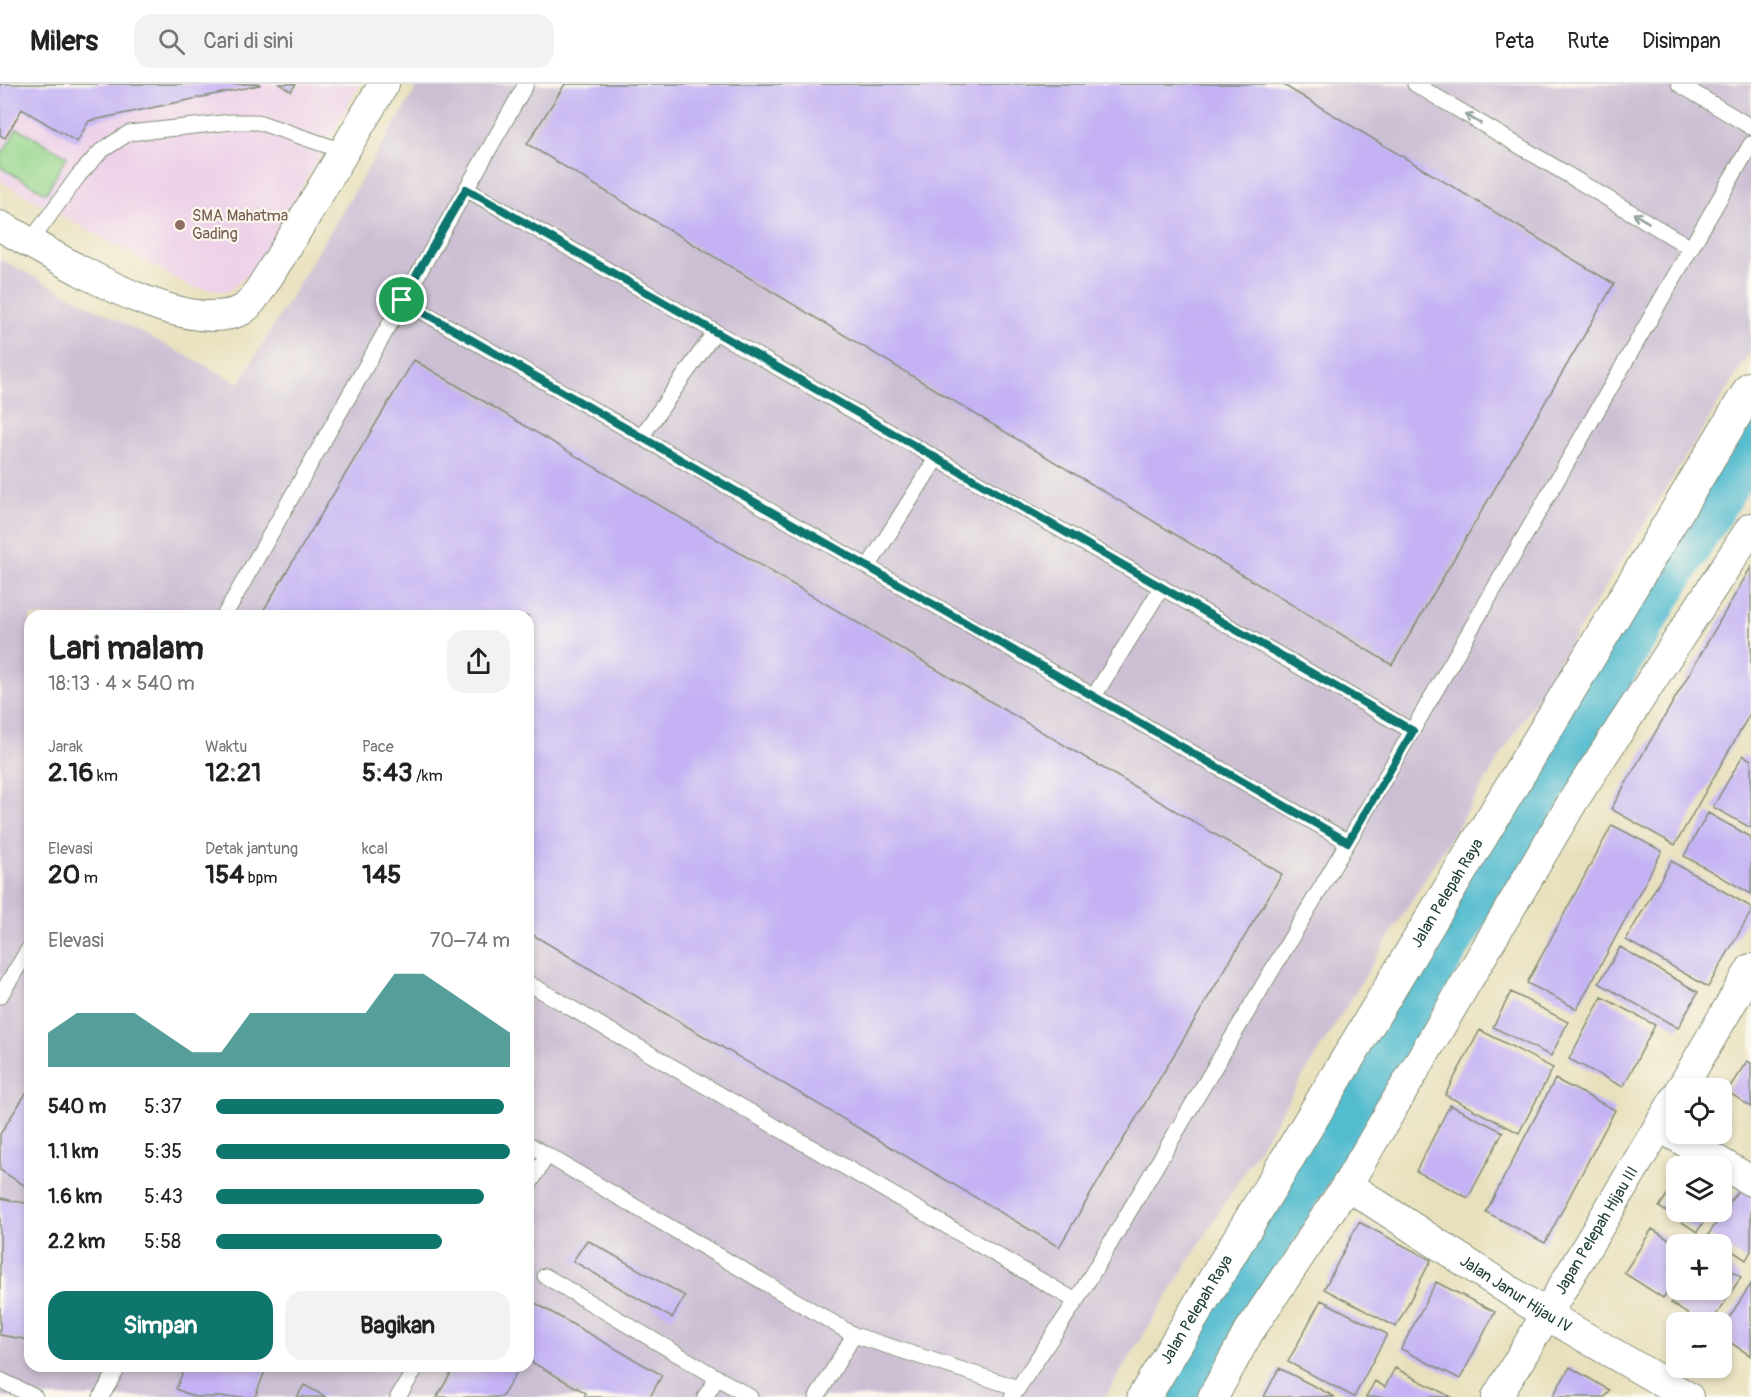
<!DOCTYPE html>
<html lang="id">
<head>
<meta charset="utf-8">
<style>
  :root { --surface:#fff; --page:#f2f2f2; --text:#222; --muted:#767676; --line:#e0e0e0; --accent:#0f766e }
  body { margin:0; font-family:Pangolin,sans-serif; background:var(--page); color:var(--text); height:100vh; display:flex; flex-direction:column; font-size:22px; white-space:nowrap }
  * { box-sizing:border-box; margin:0 }
  p { font-size:20px; color:var(--muted) }
  .icon { flex:none; width:33px; height:33px; fill:none; stroke:currentColor; stroke-width:2; stroke-linecap:round; stroke-linejoin:round }
  .map { position:relative; flex:1; overflow:hidden }
  .details { position:absolute; left:24px; top:526px; width:510px; height:762px; display:flex; flex-direction:column; background:var(--surface); border-radius:18px; box-shadow:0 3px 9px #0003 }
  .details>* { flex:none }
  .tools { position:absolute; left:1666px; top:994px; display:grid; gap:12px }
  .tools a { display:grid; place-items:center; width:66px; height:66px; border-radius:12px; background:var(--surface); box-shadow:0 3px 9px #0003; font-size:30px }
  .pin { position:absolute; display:grid; place-items:center; width:51px; height:51px; color:#fff; margin:-26px; border:3px solid #fff; border-radius:50%; box-shadow:0 2px 6px #0007 }
  .round { display:grid; place-items:center; flex:none; width:63px; height:63px; border-radius:18px; background:var(--page) }
  .head { display:flex; align-items:center; justify-content:space-between; height:102px; padding:0 24px }
  h1 { font-size:33px; font-weight:700; line-height:45px }
  .figures { display:grid; grid-template-columns:repeat(3,1fr); gap:9px; height:102px; padding:6px 24px }
  .figures div { display:grid; align-content:center }
  .figures b { font-size:26px; font-weight:700 }
  .figures small { font-size:16px; font-weight:400 }
  .figures p { font-size:16px }
  .chart { height:168px; padding:12px 24px }
  .chart p { display:flex; justify-content:space-between }
  .chart svg { width:100%; height:108px; margin-top:6px; fill:var(--accent); opacity:.7 }
  .primary-button { display:flex; gap:12px; margin-top:auto; padding:12px 24px }
  .primary-button a { flex:1; height:69px; border-radius:18px; background:var(--accent); color:#fff; font-size:24px; font-weight:700; line-height:69px; text-align:center }
  .primary-button a+a { background:var(--page); color:var(--text) }
  ul { padding:0 24px; list-style:none; font-size:20px }
  li { display:grid; grid-template-columns:96px 72px 1fr; align-items:center; height:45px }
  li i { height:15px; border-radius:8px; background:var(--accent) }
  header { display:flex; align-items:center; gap:36px; box-sizing:border-box; height:84px; padding:0 30px; background:var(--surface); border-bottom:2px solid var(--line) }
  header strong { font-size:28px }
  nav { display:flex; gap:33px; margin-inline-start:auto; font-size:21px }
  .search { width:420px; height:54px; background:var(--page); display:flex; align-items:center; gap:15px; box-sizing:border-box; padding:0 21px; border-radius:18px; color:var(--muted); font-size:22px }
  .map>svg:first-child { display:block }
  .built { fill:#edd1e9 }
  .industrial { fill:#ccbfd4; fill-rule:evenodd }
  .green { fill:#97d68d; stroke:#5b8a60; stroke-width:1.5 }
  .lines { fill:none; stroke-linecap:round; stroke-linejoin:round }
  .river { stroke:#52bccf; stroke-width:54 }
  .building { fill:#c4b2f4 }
  .service-casing { stroke:#848e78; stroke-width:17 }
  .minor-casing { stroke:#848e78; stroke-width:32 }
  .tertiary-casing { stroke:#848e78; stroke-width:35 }
  .service { stroke:#fff; stroke-width:15 }
  .minor { stroke:#fff; stroke-width:30 }
  .tertiary { stroke:#fff; stroke-width:33 }
  .oneway { stroke:#8f9e9a }
  .route-casing { stroke:#fff; stroke-width:12 }
  .route { stroke:#0f766e; stroke-width:8 }
  .education-dot { fill:#8d6e63; stroke:#fbf7ec; stroke-width:2 }
  .labels { text-anchor:middle; dominant-baseline:central; stroke-width:4.5; stroke-linejoin:round; paint-order:stroke }
  .education-label { font-size:16px; fill:#785e54; stroke:#fbf7ec; text-anchor:start }
  .street-label { font-size:16px; fill:#1f3d34; stroke:#fbf7ec }
</style>
</head>
<body>
<header>
<strong>Milers</strong>
<div class="search"><svg class="icon" aria-label="search" viewBox="0 0 24 24"><circle cx="10" cy="10" r="6"/><path d="M15 15l6 6"/></svg>Cari di sini</div>
<nav><a>Peta</a><a>Rute</a><a>Disimpan</a></nav>
</header>
<div class="map">
<svg width="1751" height="1313" viewBox="0 0 1751 1313">
  <rect width="100%" height="100%" fill="#fbf7ec"/>
  <filter id="ink" filterUnits="userSpaceOnUse"><feTurbulence type="fractalNoise" baseFrequency=".0167" numOctaves="2"/><feDisplacementMap in="SourceGraphic" scale="12" xChannelSelector="R" yChannelSelector="G"/><feConvolveMatrix kernelMatrix="1 2 1 2 8 2 1 2 1" color-interpolation-filters="sRGB"/></filter>
  <filter id="wash" filterUnits="userSpaceOnUse"><feTurbulence type="fractalNoise" baseFrequency=".008" numOctaves="4" result="noise"/><feDisplacementMap in="SourceGraphic" scale="24" xChannelSelector="R" yChannelSelector="G"/><feGaussianBlur stdDeviation="1.35" result="paint"/><feColorMatrix in="noise" values="0 0 0 0 0 0 0 0 0 0 0 0 0 0 0 0 0 1.4 0 .05"/><feComposite in="paint" operator="in"/></filter>
  <g filter="url(#wash)">
    <rect width="100%" height="100%" fill="#e8e0bc"/>
    <!-- built -->
    <path class="built" d="M 0,0 L 360,0 L 255,186 L 227,208 L 191,203 L 0,97 Z"/>
    <!-- industrial -->
    <path class="industrial" d="M 419,0 L 1751,0 L 1751,267 L 1105,1313 L 0,1313 L 0,175 L 239,299 ZM 30,532 L 528,532 L 528,1282 L 30,1282 Z"/>
    <!-- green -->
    <path class="green" d="M 17,44 L 67,72 L 46,109 L 0,83 L 0,74 Z"/>
    <g class="lines">
      <!-- river -->
      <path class="river" d="M 1169,1313 L 1751,351"/>
    </g>
    <g id="blocks">
      <!-- building -->
      <path class="building" d="M 0,0 L 260,0 L 260,1 L 89,37 L 77,58 L 22,25 L 5,54 L 0,51 Z
        M 279,0 L 296,0 L 291,7 Z
        M 565,0 L 1282,0 L 1614,200 L 1392,581 L 527,60 Z
        M 414,276 L 1282,790 L 1059,1163 L 528,848 L 528,532 L 260,532 Z
        M 1751,483 L 1751,628 L 1675,761 L 1611,725 Z
        M 1743,671 L 1751,676 L 1751,744 L 1713,723 Z
        M 1708,729 L 1751,753 L 1751,810 L 1684,772 Z
        M 1612,741 L 1662,767 L 1577,925 L 1527,899 Z
        M 1671,777 L 1751,823 L 1751,828 L 1708,903 L 1626,856 Z
        M 1620,863 L 1698,908 L 1678,944 L 1599,899 Z
        M 1511,908 L 1568,938 L 1551,972 L 1493,943 Z
        M 1602,913 L 1655,941 L 1623,1003 L 1569,975 Z
        M 1480,946 L 1553,984 L 1519,1049 L 1445,1011 Z
        M 1747,977 L 1751,979 L 1751,1023 L 1727,1007 Z
        M 1555,995 L 1615,1026 L 1545,1159 L 1486,1128 Z
        M 30,1003 L 30,1105 L 0,1086 L 0,1050 Z
        M 1450,1021 L 1503,1048 L 1468,1114 L 1416,1087 Z
        M 1677,1096 L 1677,1128 L 1710,1128 L 1697,1148 L 1659,1123 Z
        M 1740,1103 L 1751,1110 L 1751,1167 L 1746,1176 L 1708,1151 Z
        M 0,1114 L 30,1120 L 30,1256 L 0,1251 Z
        M 1359,1138 L 1431,1176 L 1396,1243 L 1324,1205 Z
        M 1652,1145 L 1677,1161 L 1677,1194 L 1663,1214 L 1624,1189 Z
        M 587,1156 L 685,1212 L 672,1234 L 573,1177 Z
        M 1722,1181 L 1741,1193 L 1711,1239 L 1701,1239 L 1671,1219 L 1680,1206 L 1722,1206 Z
        M 1436,1198 L 1495,1228 L 1460,1295 L 1401,1265 Z
        M 1751,1200 L 1751,1272 L 1722,1253 L 1722,1244 Z
        M 528,1215 L 662,1291 L 650,1313 L 584,1313 L 586,1309 L 528,1276 Z
        M 1321,1216 L 1387,1250 L 1354,1313 L 1288,1278 Z
        M 185,1282 L 267,1282 L 255,1313 L 195,1313 L 176,1305 Z
        M 455,1282 L 520,1282 L 502,1313 L 437,1313 Z
        M 1570,1283 L 1609,1306 L 1605,1313 L 1552,1313 Z
        M 1279,1284 L 1335,1313 L 1264,1313 Z
        M 1395,1284 L 1451,1313 L 1366,1313 L 1375,1297 L 1385,1303 Z
        M 304,1301 L 326,1313 L 297,1313 Z"/>
    </g>
  </g>
  <g filter="url(#ink)">
    <use href="#blocks" fill-opacity="0" stroke="#848e78" stroke-width="1.5"/>
    <g class="lines">
      <!-- service casing -->
      <g class="service-casing">
        <path id="service" d="M 1415,0 L 1691,164
          M 1679,0 L 1751,43
          M 466,105 L 1412,647
          M 30,158 L 79,91 L 101,67 L 129,49 L 232,38 L 258,38 L 346,68
          M 402,216 L 1348,758
          M 641,353 L 715,248
          M 868,483 L 936,375
          M 224,532 L 526,0
          M 1094,612 L 1162,503
          M 528,899 L 1076,1217
          M 0,912 L 30,863
          M 528,1060 L 854,1251 L 1018,1304
          M 528,1103 L 547,1071
          M 545,1192 L 750,1313
          M 0,1296 L 35,1313
          M 101,1313 L 119,1282
          M 398,1313 L 417,1282
          M 705,1313 L 717,1294
          M 817,1313 L 854,1251
          M 1012,1313 L 1076,1217 L 1348,758 L 1751,60"/>
      </g>
      <!-- minor casing -->
      <g class="minor-casing">
        <g id="minor">
          <path d="M 0,142 C 55,171 182,255 242,226 C 253,220 271,187 279,175 C 315,117 349,58 384,0"/>
          <path d="M 1681,1005 L 1751,885"/>
          <path d="M 1659,1042 L 1751,1097"/>
          <path id="s1" d="M 1347,1101 L 1547,1231 L 1688,1313"/>
          <path d="M 1213,1313 L 1248,1249 L 1347,1101 L 1573,717 L 1751,444"/>
          <path id="s2" d="M 1497,1313 L 1677,1012"/>
        </g>
      </g>
      <!-- tertiary casing -->
      <g class="tertiary-casing">
        <g id="tertiary">
          <path id="s3" d="M 1144,1313 L 1751,304"/>
        </g>
      </g>
      <!-- service -->
      <use href="#service" class="service"/>
      <!-- minor -->
      <use href="#minor" class="minor"/>
      <!-- tertiary -->
      <use href="#tertiary" class="tertiary"/>
    </g>
    <!-- one-way arrows -->
    <defs><path id="oneway-shaft" d="M-6 0H5M1.5-3L5.5 0L1.5 3" fill="none" stroke-width="1.6" stroke-linecap="round" stroke-linejoin="round" transform="scale(1.5)"/></defs>
    <g class="oneway">
      <use href="#oneway-shaft" transform="translate(1473 35) rotate(-149)"/>
      <use href="#oneway-shaft" transform="translate(1641 134) rotate(-149)"/>
    </g>
  </g>
  <g class="lines" filter="url(#ink)">
    <!-- route casing -->
    <g class="route-casing">
      <path id="route" d="M 466,105 L 1413,647 L 1348,758 L 402,216 Z"/>
    </g>
    <!-- route -->
    <use href="#route" class="route"/>
  </g>
  <!-- markers -->
  <circle class="education-dot" cx="180" cy="141" r="6"/>
  <g class="labels">
    <!-- education labels -->
    <g class="education-label">
      <text x="192" y="132">SMA Mahatma<tspan x="192" dy="18">Gading</tspan></text>
    </g>
    <!-- street labels -->
    <g class="street-label">
      <text stroke="none"><textPath href="#s3" startOffset="588">Jalan Pelepah Raya</textPath></text>
      <text stroke="none"><textPath href="#s2" startOffset="194">Japan Pelepah Hijau III</textPath></text>
      <text stroke="none"><textPath href="#s1" startOffset="201">Jalan Janur Hijau IV</textPath></text>
      <text stroke="none"><textPath href="#s3" startOffset="102">Jalan Pelepah Raya</textPath></text>
    </g>
  </g>
</svg>
<div class="tools">
<a><svg class="icon" aria-label="locate" viewBox="0 0 24 24"><circle cx="12" cy="12" r="6"/><path d="M12 2v4M12 18v4M2 12h4M18 12h4"/></svg></a>
<a><svg class="icon" aria-label="layers" viewBox="0 0 24 24"><path d="M12 4l9 5-9 5-9-5zM3 14l9 5 9-5"/></svg></a>
<a>+</a>
<a>−</a>
</div>
<div class="pin" style="left:402px;top:216px;background:#1e9e55"><svg class="icon" aria-label="arrive" viewBox="0 0 24 24"><path d="M6 21V4h12l-3 4 3 4H6"/></svg></div>
<section class="details">
<div class="head"><div><h1>Lari malam</h1><p>18:13 · 4 × 540 m</p></div><a class="round"><svg class="icon" aria-label="share" viewBox="0 0 24 24"><path d="M12 15V3M7 8l5-5 5 5M5 13v7h14v-7"/></svg></a></div>
<div class="figures">
<div><p>Jarak</p><b>2.16<small> km</small></b></div>
<div><p>Waktu</p><b>12:21</b></div>
<div><p>Pace</p><b>5:43<small> /km</small></b></div>
</div>
<div class="figures">
<div><p>Elevasi</p><b>20<small> m</small></b></div>
<div><p>Detak jantung</p><b>154<small> bpm</small></b></div>
<div><p>kcal</p><b>145</b></div>
</div>
<div class="chart"><p><span>Elevasi</span>70–74 m</p>
<svg viewBox="0 0 160 44" preserveAspectRatio="none"><path d="M0 44V30L10 22L20 22L30 22L40 30L50 38L60 38L70 22L80 22L90 22L100 22L110 22L120 6L130 6L140 14L150 22L160 30V44z"/></svg>
</div>
<ul>
<li><b>540 m</b>5:37<i style="width:98%"></i></li>
<li><b>1.1 km</b>5:35<i style="width:100%"></i></li>
<li><b>1.6 km</b>5:43<i style="width:91%"></i></li>
<li><b>2.2 km</b>5:58<i style="width:77%"></i></li>
</ul>
<div class="primary-button"><a>Simpan</a><a>Bagikan</a></div>
</section>
</div>
</body>
</html>
